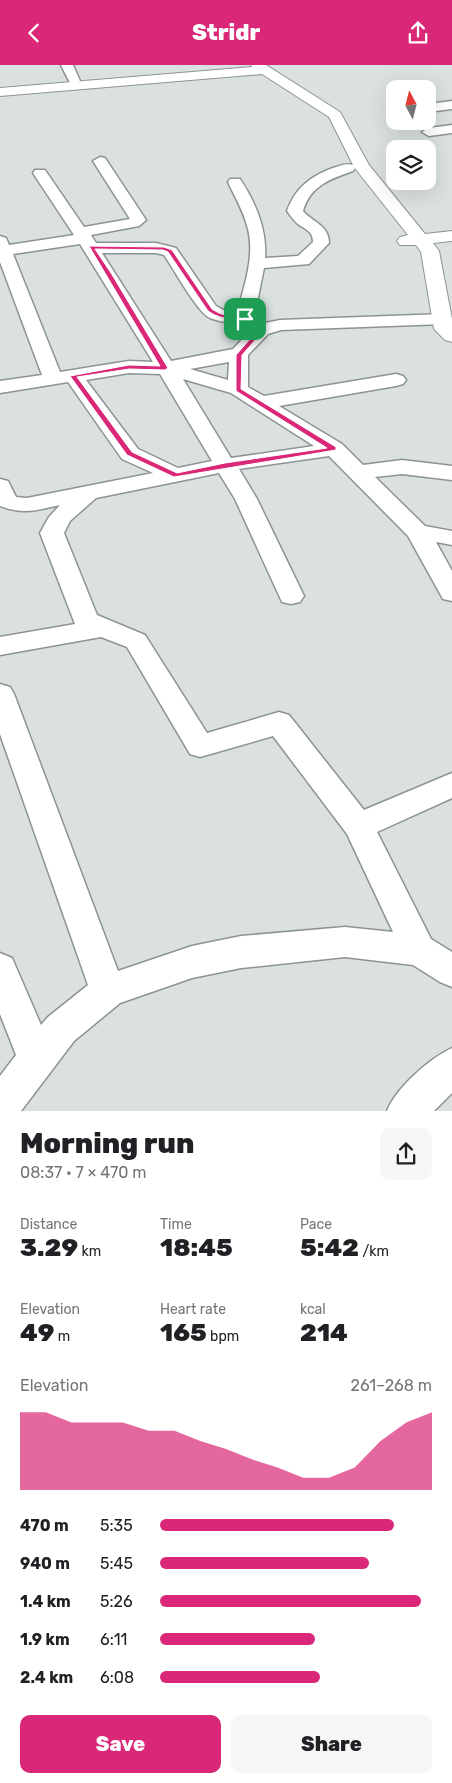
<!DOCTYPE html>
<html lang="en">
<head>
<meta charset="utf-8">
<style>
  :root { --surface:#fff; --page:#f6f6f6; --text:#202124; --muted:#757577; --accent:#db2777 }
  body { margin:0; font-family:Rubik,sans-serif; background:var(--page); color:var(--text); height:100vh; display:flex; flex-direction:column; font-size:19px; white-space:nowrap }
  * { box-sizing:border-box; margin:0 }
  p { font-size:16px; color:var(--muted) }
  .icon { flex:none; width:28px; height:28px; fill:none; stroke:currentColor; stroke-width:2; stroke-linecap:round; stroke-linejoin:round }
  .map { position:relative; height:1046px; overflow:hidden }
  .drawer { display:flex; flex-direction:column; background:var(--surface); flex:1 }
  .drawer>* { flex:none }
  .needle { width:32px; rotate:353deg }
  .tools { position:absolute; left:386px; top:15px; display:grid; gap:10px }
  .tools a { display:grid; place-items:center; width:50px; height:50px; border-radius:10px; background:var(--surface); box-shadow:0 5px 20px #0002; font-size:25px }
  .pin { position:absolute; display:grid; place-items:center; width:42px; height:42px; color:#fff; margin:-21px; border-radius:10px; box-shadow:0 2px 8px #0006 }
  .round { display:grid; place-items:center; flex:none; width:52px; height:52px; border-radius:10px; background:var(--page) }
  .head { display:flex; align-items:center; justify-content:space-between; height:85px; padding:0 20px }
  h1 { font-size:28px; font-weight:800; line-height:38px }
  .metrics { display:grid; grid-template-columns:repeat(3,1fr); gap:8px; height:85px; padding:5px 20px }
  .metrics div { display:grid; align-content:center }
  .metrics b { font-size:25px; font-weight:800 }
  .metrics small { font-size:14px; font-weight:400 }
  .metrics p { font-size:14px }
  .chart { height:140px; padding:10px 20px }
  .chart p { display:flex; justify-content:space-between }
  .chart svg { width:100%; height:90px; margin-top:5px; fill:var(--accent); opacity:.7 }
  .cta { display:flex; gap:10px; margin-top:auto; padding:10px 20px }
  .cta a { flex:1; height:58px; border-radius:10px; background:var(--accent); color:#fff; font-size:20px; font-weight:800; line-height:58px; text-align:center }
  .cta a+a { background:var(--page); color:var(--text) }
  ul { padding:0 20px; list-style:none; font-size:16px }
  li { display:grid; grid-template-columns:80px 60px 1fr; align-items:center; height:38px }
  li i { height:12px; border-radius:6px; background:var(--accent) }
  header { display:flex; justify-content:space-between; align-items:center; height:65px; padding:0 20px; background:var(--accent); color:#fff; font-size:22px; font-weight:800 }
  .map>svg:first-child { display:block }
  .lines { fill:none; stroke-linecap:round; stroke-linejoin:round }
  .minor-casing { stroke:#8d9393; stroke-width:3 }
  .tertiary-casing { stroke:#8d9393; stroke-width:2 }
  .minor { fill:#fff; fill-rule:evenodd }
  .tertiary { fill:#fff; fill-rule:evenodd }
  .route { fill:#db2777; stroke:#fff; fill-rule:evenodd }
</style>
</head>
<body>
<header><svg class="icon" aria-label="back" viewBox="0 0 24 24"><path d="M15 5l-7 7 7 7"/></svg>Stridr<svg class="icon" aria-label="share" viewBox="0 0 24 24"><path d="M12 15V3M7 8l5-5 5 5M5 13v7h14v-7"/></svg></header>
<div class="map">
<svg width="452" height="1046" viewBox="0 0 452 1046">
  <rect width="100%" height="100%" fill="#dbe1e1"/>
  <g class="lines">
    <!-- minor casing -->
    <g class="minor-casing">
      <path id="minor" d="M 61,0 L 73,0 L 80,16 L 78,18 L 70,18 Z
        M 452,36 L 452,44 L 428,47 L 428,39 Z
        M 452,60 L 452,68 L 429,71 L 422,67 L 429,63 Z
        M 100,92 L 105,93 L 146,155 L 139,161 L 91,170 L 96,178 L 156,178 L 176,183 L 216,241 L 227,247 L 237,248 C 244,222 255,191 248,164 C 244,147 235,132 228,117 L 230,114 L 240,114 C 256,138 267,165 265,193 L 298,191 L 313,177 C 313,166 306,165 298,159 C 294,156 290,150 287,146 C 295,123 311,111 333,103 C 340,101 346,98 353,100 L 355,103 L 353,106 C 330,114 310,121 303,146 C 312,157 329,160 329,178 L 309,199 L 264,203 L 254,252 L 265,258 L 280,255 L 444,249 L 452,253 L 450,258 L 444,259 L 281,265 L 268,269 L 248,290 L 248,322 L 264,331 L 396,309 L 403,311 L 406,315 L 403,319 L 396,321 L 279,341 L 342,379 L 363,400 L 402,395 L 452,401 L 452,415 L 402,409 L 375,412 L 425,461 L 452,466 L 452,480 L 436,477 L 452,506 L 452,536 L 443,534 L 408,471 L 329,391 L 239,404 L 257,434 L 304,531 L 300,537 L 291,539 L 282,537 L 235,434 L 219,408 L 96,433 L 70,456 L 64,468 L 97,550 L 145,570 L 207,668 L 279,647 L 289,650 L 364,745 L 452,708 L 452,733 L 377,767 L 431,874 L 452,887 L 452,922 L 440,917 L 413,900 L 345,892 L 241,903 L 192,913 L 120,938 L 74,976 L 21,1046 L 0,1046 L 0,1011 L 16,990 L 0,949 L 0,888 L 12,893 L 41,960 L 48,952 L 88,920 L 0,669 L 0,619 L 10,622 L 14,629 L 118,906 L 192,881 L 241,871 L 345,862 L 393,867 L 347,769 L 273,671 L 200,692 L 190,689 L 127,582 L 101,572 L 0,590 L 0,572 L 75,559 L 40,468 L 49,452 L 60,440 C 37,445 23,450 0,441 L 0,414 L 8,416 L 16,432 L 27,433 L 153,408 L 122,394 L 68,317 L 0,328 L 0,316 L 42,310 L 0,197 L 0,171 L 6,173 L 9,180 L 74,170 L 33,108 L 35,105 L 45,105 L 84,162 L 130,154 L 93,96 ZM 80,179 L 153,297 L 129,296 L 60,307 L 13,189 ZM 102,188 L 156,188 L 164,190 C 174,204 197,247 210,253 C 224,259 239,256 251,265 L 233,284 L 171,296 ZM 229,297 L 228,315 L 190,304 ZM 129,308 L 160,309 L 212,396 L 178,403 L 138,384 L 86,315 ZM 183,314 L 231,328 L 314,381 L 231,393 Z
        M 452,983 L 452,1028 L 434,1046 L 387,1046 C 396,1023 430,993 452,983 Z"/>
    </g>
    <!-- tertiary casing -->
    <g class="tertiary-casing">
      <path id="tertiary" d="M 251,0 L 266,0 L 340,47 L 369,100 L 425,169 L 452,166 L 452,176 L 433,178 L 439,186 L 452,254 L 452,277 L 445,275 L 434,264 L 421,187 L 416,180 L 400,180 L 397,176 L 400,172 L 408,170 L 354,102 L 329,52 L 262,9 L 0,31 L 0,23 L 252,2 Z"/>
    </g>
    <!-- minor -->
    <use href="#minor" class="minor"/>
    <!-- tertiary -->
    <use href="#tertiary" class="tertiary"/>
  </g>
  <!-- route -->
  <path class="route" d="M 89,181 L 164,182 L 172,185 L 212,244 C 230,257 248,246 264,265 L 242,290 L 241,324 L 336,382 L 336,385 L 174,412 L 127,390 L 70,311 L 129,300 L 160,301 ZM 95,184 L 163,185 L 168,187 L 208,246 C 224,258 244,251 258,265 L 236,290 L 236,326 L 327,383 L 225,398 L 177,408 L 132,387 L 77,312 L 129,304 L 165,305 L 168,303 L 111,208 Z"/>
</svg>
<div class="tools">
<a><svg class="needle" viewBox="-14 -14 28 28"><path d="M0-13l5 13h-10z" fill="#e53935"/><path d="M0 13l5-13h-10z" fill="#757577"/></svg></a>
<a><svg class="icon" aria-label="layers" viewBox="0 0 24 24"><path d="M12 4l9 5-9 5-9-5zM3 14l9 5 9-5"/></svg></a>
</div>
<div class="pin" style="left:245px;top:254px;background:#1e9e55"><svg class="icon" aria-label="arrive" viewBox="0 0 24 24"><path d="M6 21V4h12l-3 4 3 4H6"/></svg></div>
</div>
<section class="drawer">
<div class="head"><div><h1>Morning run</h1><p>08:37 · 7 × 470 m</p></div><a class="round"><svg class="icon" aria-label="share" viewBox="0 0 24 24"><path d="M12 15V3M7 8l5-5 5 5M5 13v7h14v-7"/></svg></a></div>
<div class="metrics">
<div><p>Distance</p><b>3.29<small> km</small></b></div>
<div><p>Time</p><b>18:45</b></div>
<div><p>Pace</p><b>5:42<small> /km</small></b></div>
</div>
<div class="metrics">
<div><p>Elevation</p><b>49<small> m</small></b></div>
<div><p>Heart rate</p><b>165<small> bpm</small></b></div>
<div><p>kcal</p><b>214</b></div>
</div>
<div class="chart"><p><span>Elevation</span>261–268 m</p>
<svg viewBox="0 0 160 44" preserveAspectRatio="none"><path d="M0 44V6L10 6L20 11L30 11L40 11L50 15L60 15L70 20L80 24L90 29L100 33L110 38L120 38L130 33L140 20L150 11L160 6V44z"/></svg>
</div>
<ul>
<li><b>470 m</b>5:35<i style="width:86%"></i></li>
<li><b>940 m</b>5:45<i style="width:77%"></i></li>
<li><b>1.4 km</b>5:26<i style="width:96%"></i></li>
<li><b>1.9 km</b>6:11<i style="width:57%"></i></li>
<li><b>2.4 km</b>6:08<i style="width:59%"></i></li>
</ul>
<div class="cta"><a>Save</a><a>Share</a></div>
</section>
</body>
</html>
